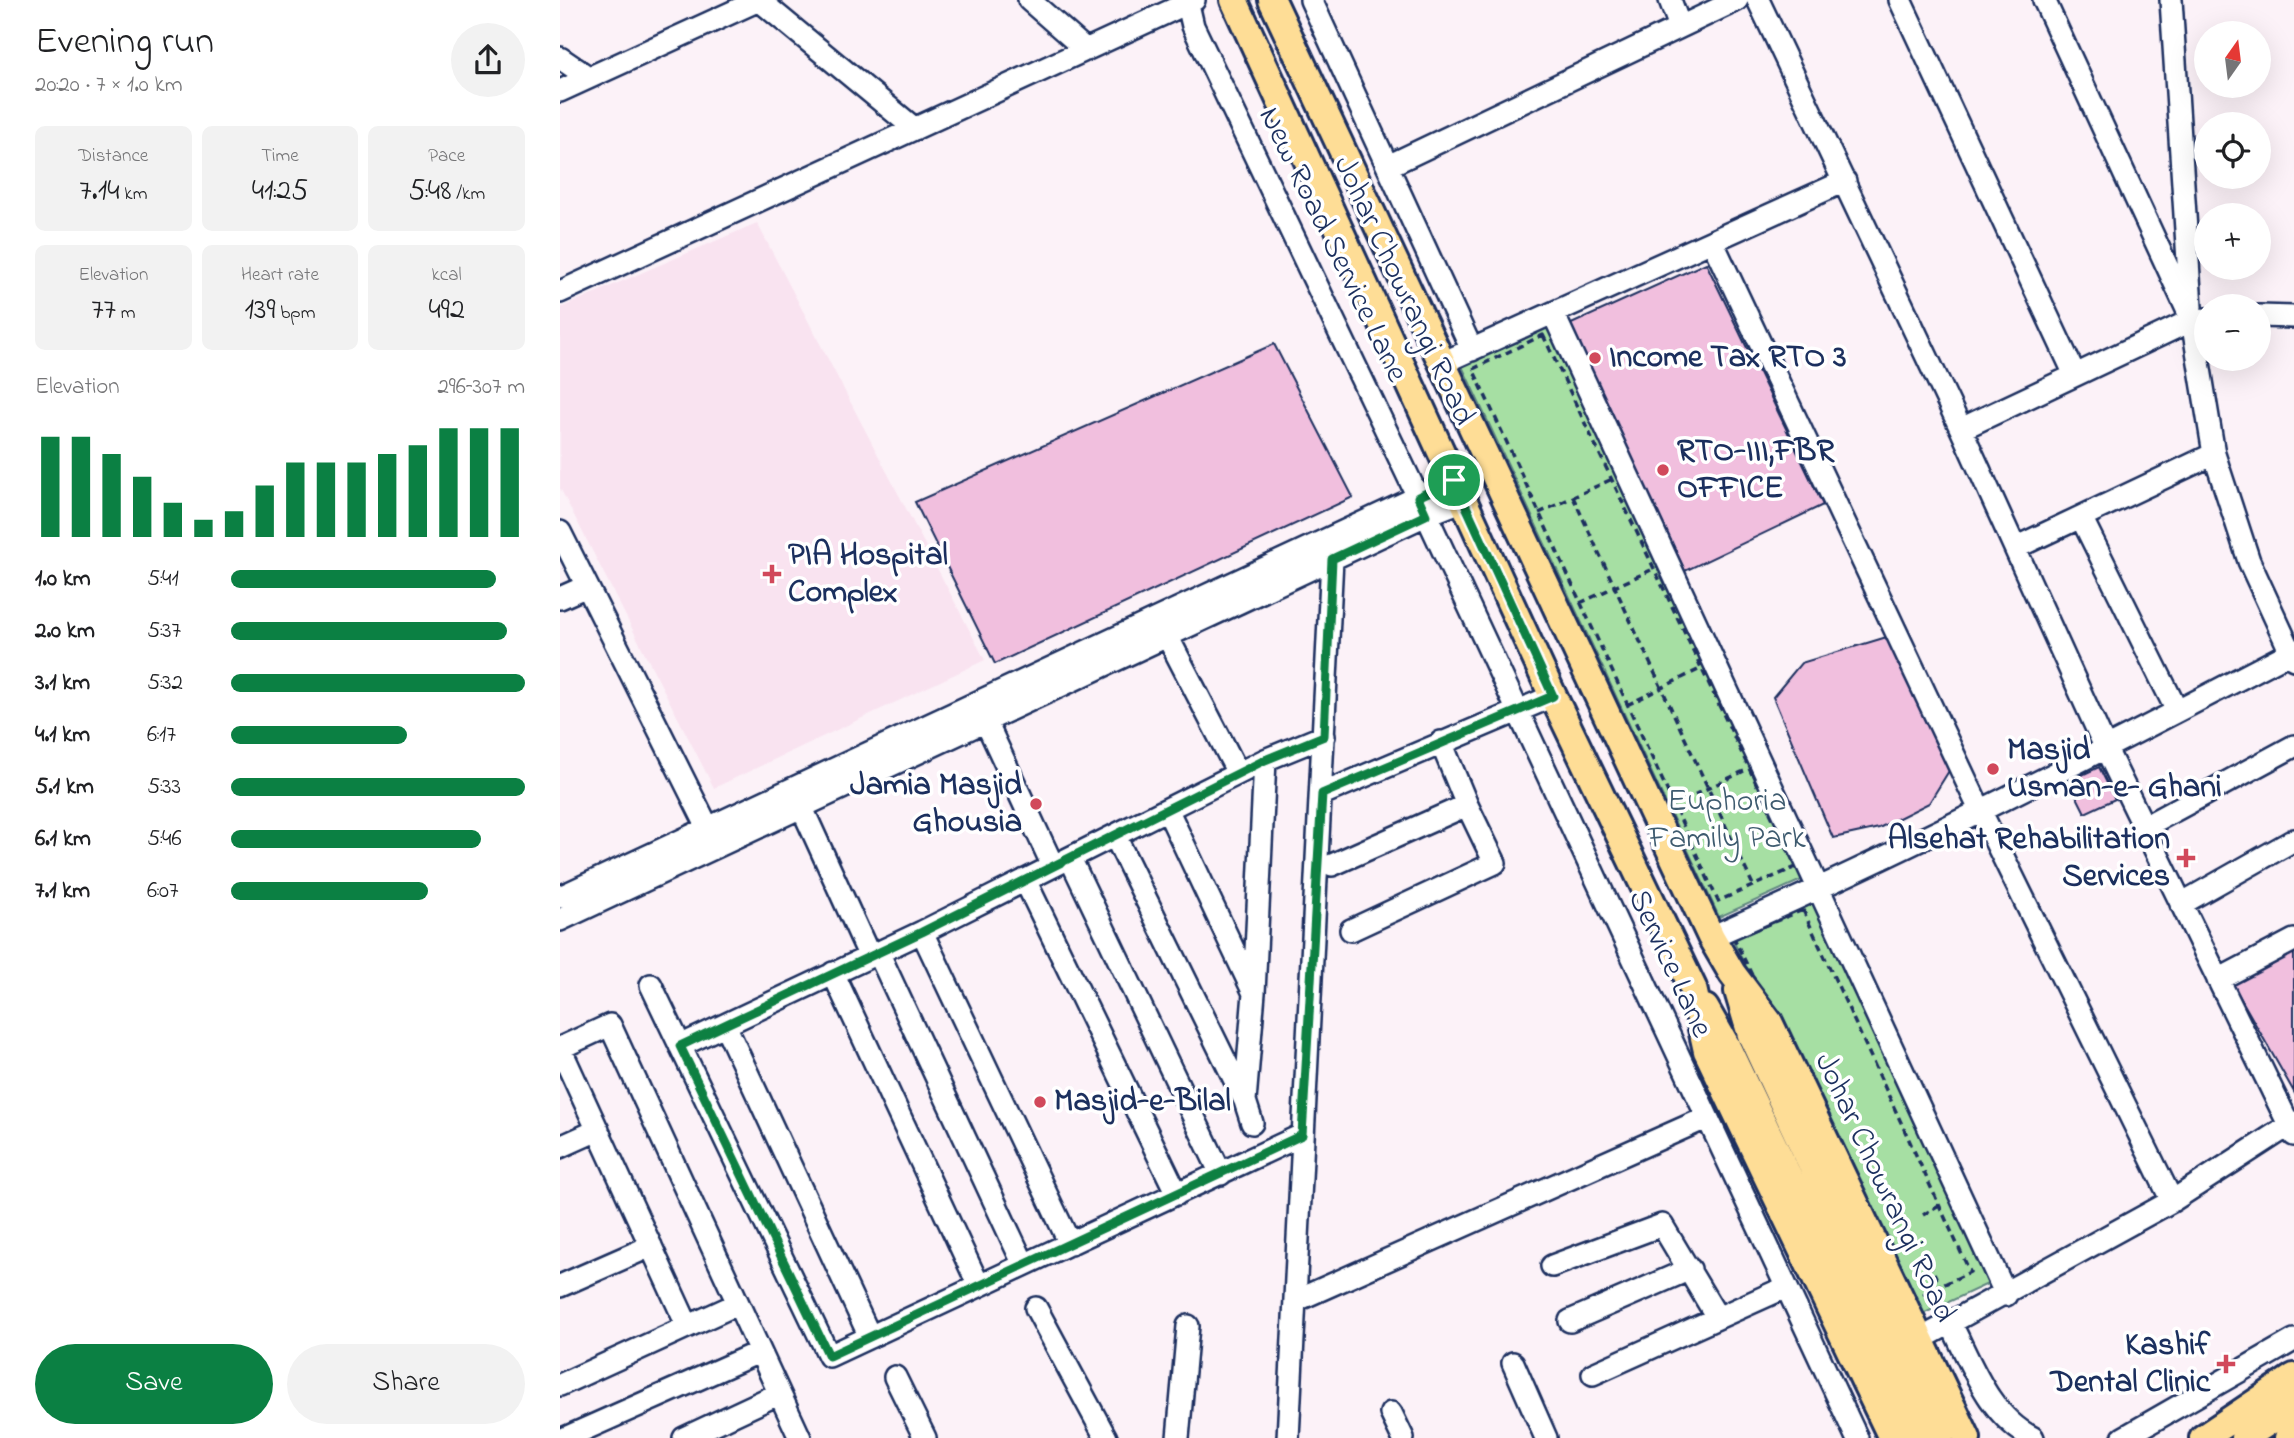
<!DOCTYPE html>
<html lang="en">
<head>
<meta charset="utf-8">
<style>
  :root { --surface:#fff; --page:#f2f2f2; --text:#202124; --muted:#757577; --accent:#0b8043 }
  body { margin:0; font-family:"Indie Flower",sans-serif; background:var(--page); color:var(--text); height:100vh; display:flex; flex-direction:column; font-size:26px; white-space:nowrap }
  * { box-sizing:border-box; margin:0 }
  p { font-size:23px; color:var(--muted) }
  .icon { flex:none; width:38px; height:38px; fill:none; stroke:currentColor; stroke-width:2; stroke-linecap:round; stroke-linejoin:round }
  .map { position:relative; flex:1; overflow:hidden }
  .panel { display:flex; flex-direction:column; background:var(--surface); width:560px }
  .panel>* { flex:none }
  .needle { width:46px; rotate:14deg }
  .fabs { position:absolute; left:1634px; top:21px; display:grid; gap:14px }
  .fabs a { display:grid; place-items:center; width:77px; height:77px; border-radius:50%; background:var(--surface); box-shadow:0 7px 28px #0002; font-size:35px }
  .pin { position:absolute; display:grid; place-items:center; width:60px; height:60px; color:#fff; margin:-30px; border:4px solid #fff; border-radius:50%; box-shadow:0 2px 7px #0007 }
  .round { display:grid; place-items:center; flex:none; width:74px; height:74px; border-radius:37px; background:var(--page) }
  .headline { display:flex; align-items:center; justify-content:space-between; height:119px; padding:0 35px }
  h1 { font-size:38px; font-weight:600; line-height:52px }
  .metrics { display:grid; grid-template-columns:repeat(3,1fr); gap:10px; height:119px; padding:7px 35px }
  .metrics div { display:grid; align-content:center; border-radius:10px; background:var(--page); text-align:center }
  .metrics b { font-size:30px; font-weight:600 }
  .metrics small { font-size:19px; font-weight:400 }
  .metrics p { font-size:19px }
  .chart { height:196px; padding:14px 35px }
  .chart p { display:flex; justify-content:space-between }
  .chart svg { width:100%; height:126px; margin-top:7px; stroke:var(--accent); stroke-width:6 }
  .cta { display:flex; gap:14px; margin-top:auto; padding:14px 35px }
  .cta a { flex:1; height:80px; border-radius:42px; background:var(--accent); color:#fff; font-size:28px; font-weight:600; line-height:80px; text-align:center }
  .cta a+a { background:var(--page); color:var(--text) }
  ul { padding:0 35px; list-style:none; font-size:23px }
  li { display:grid; grid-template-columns:112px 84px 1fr; align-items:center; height:52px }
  li i { height:18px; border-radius:9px; background:var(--accent) }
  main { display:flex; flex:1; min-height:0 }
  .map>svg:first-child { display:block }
  .built { fill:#f9e3f0 }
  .green { fill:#a6dfa3; stroke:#608780; stroke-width:2 }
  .building { fill:#f1bfde; stroke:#1b2f5e; stroke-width:2 }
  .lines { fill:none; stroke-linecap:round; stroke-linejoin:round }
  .minor-casing { stroke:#1b2f5e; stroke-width:26 }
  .major-casing { stroke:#1b2f5e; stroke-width:32 }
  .path { stroke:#1b2f5e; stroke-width:3.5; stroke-dasharray:7 5; stroke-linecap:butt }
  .minor { stroke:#fff; stroke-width:21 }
  .major { stroke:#fedd96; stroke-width:26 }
  .route-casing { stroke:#fff; stroke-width:14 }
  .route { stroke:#0b8043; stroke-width:9 }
  .poi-dot { fill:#d1495b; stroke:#fff; stroke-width:2.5 }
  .labels { text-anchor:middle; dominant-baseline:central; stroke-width:7; stroke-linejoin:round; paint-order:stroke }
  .street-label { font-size:32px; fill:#1b2f5e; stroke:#fff }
  .poi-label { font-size:32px; font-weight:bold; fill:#1b2f5e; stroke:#fff; text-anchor:start }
  .park-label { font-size:32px; fill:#3e5b6f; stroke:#fff }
</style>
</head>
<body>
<main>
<section class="panel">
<div class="headline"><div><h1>Evening run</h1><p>20:20 · 7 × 1.0 km</p></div><a class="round"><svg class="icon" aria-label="share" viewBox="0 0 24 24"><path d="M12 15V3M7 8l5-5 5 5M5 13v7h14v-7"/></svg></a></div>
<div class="metrics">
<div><p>Distance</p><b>7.14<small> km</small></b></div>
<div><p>Time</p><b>41:25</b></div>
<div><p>Pace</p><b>5:48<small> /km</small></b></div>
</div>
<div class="metrics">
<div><p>Elevation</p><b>77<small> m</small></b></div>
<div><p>Heart rate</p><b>139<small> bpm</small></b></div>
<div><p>kcal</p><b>492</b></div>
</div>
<div class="chart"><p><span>Elevation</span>296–307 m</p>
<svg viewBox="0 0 160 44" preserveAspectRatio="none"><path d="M5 44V9M15 44V9M25 44V15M35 44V23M45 44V32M55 44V38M65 44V35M75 44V26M85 44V18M95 44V18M105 44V18M115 44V15M125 44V12M135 44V6M145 44V6M155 44V6"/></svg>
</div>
<ul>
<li><b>1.0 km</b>5:41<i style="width:90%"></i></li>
<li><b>2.0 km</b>5:37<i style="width:94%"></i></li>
<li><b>3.1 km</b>5:32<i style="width:100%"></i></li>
<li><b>4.1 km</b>6:17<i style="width:60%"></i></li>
<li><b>5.1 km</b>5:33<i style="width:100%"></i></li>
<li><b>6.1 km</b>5:46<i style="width:85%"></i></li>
<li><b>7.1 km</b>6:07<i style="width:67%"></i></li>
</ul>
<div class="cta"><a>Save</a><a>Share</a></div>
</section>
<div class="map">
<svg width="1734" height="1438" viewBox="0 0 1734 1438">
  <rect width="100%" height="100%" fill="#fcf2f8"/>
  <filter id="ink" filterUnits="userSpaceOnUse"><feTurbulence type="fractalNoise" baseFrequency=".0143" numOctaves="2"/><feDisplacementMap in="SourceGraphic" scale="14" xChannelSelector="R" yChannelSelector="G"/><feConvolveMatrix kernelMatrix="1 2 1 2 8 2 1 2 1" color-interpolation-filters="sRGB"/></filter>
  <g filter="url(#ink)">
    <!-- built -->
    <path class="built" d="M 197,223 L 425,660 L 154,788 L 0,488 L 0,308 Z"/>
    <!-- green -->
    <path class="green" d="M 987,326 L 1246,878 L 1159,917 L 901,364 Z
      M 1253,898 L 1434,1281 L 1352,1319 L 1171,936 Z"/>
    <!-- building -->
    <path class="building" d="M 1146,263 L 1263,505 L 1125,571 L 1009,325 Z
      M 714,344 L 793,497 L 435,664 L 355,502 Z
      M 1330,636 L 1392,766 L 1369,803 L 1319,828 L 1273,838 L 1213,697 L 1241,663 Z
      M 1539,767 L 1555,799 L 1525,813 L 1509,781 Z
      M 1734,948 L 1734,1092 L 1672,983 Z"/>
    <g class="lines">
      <!-- minor casing -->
      <g class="minor-casing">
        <path id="minor" d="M 469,0 L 526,50
          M 627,0 L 633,26 L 858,497 L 1297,1438
          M 751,0 L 912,350
          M 1110,0 L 1120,27
          M 1198,0 L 1401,429 L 1546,749 L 1734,1135
          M 1340,0 L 1515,375
          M 1484,0 L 1632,320 L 1654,454 L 1689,561 L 1734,659
          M 1611,0 L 1631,307
          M 0,58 L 28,77
          M 0,91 L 199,0 L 355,129
          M 828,166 L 1177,0
          M 1152,241 L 1420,810 L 1612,1201
          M 0,292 L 634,0
          M 993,313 L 1446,1295
          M 1699,316 L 1734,317
          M 882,363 L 1285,181
          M 1401,429 L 1632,320 L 1647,319
          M 1521,517 L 1617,711
          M 0,532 L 154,840
          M 1455,548 L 1654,454
          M 0,598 L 27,586
          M 602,626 L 678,773
          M 426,722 L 493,866
          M 762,794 L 993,696
          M 242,808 L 310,957
          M 608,811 L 693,991
          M 1584,827 L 1734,746
          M 555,836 L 685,1101 L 692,1123
          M 510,858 L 661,1174
          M 772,865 L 907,805
          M 465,880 L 617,1194
          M 0,897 L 894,480
          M 1621,904 L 1734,840
          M 0,920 L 866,515 L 904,500
          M 791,930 L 935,863 L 907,805 L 881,742
          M 362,932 L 510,1244
          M 1151,937 C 1348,850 1540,752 1731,652
          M 318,952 L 464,1265
          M 273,973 L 419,1286
          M 1658,980 L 1734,940
          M 91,985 L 269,1356 L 742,1135
          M 165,1025 L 310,1337
          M 120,1046 L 362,932 L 705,760 L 764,736
          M 0,1048 L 50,1025 L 240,1438
          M 0,1048 L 127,1325
          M 685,1101 L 694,993 L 705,760
          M 0,1147 L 38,1130
          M 992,1266 L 1102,1225 L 1157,1317
          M 0,1286 L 91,1246
          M 735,1301 L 1146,1118
          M 476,1308 L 546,1438
          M 1010,1321 L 1130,1269
          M 1391,1324 C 1412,1365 1429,1416 1473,1438
          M 1359,1340 L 1612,1201 L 1734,1122
          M 953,1363 L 986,1438
          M 1033,1374 L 1224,1288
          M 335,1377 L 365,1438
          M 0,1385 L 177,1304
          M 831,1413 L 843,1438
          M 5,1438 L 199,1352
          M 124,1438 L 218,1394
          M 618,1438 L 628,1326
          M 728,1438 L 772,559
          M 1563,1438 L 1734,1340"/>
      </g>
      <!-- major casing -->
      <g class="major-casing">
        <path id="major" d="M 674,0 L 993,696 L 1133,988 L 1147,1051 L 1332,1438
          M 712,0 L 1151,937 L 1172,973 L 1209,1022 L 1407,1438
          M 1178,991 L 1191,1035 L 1380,1438
          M 1145,1008 L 1166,1045 L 1353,1438
          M 1643,1438 L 1734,1377
          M 1684,1438 L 1734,1405
          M 1728,1438 L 1734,1434"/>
      </g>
      <!-- path -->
      <path class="path" d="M 983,335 L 1236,867 L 1158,901 L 913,369 Z
        M 1013,497 L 1193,885
        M 979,513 L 1050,480
        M 1020,603 L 1091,570
        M 1067,705 L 1138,670
        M 1113,805 L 1184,771
        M 1243,910 L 1410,1272 L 1349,1301 L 1174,938 Z
        M 1363,1215 L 1379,1205
        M 1369,1262 L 1380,1286"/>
      <!-- minor -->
      <use href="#minor" class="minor"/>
      <!-- major -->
      <use href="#major" class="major"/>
    </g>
  </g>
  <g class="lines" filter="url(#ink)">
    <!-- route casing -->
    <g class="route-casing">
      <path id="route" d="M 894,480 L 993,696 L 762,794 L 742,1135 L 269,1356 L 120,1046 L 362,932 L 705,760 L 764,736 L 772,559 L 866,515 L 858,497 Z"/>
    </g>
    <!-- route -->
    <use href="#route" class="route"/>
  </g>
  <!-- markers -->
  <g class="poi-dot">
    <circle cx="1035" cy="358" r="7"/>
    <circle cx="1103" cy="470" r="7"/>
    <path d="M208.5 563.5h7v7h7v7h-7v7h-7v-7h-7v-7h7z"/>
    <circle cx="1433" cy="769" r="7"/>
    <circle cx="476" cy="804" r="7"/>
    <path d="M1622.5 847.5h7v7h7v7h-7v7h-7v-7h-7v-7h7z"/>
    <circle cx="480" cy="1102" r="7"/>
    <path d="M1662.5 1353.5h7v7h7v7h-7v7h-7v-7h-7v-7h7z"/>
  </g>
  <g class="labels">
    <!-- street labels -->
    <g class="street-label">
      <text transform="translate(772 245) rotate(64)">New Road Service Lane</text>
      <text transform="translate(843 291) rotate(65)">Johar Chowrangi Road</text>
      <text transform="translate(1109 964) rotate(65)">Service Lane</text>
      <text transform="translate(1324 1188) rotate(65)">Johar Chowrangi Road</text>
    </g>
    <!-- poi labels -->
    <g class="poi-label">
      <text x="1049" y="358">Income Tax RTO 3</text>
      <text x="1117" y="452">RTO-III,FBR<tspan x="1117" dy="37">OFFICE</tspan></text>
      <text x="228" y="556">PIA Hospital<tspan x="228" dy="37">Complex</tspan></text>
      <text x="1447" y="751">Masjid<tspan x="1447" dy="37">Usman-e- Ghani</tspan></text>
      <text x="462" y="786" text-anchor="end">Jamia Masjid<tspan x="462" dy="37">Ghousia</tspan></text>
      <text x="1610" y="840" text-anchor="end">Alsehat Rehabilitation<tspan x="1610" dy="37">Services</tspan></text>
      <text x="494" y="1102">Masjid-e-Bilal</text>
      <text x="1650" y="1346" text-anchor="end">Kashif<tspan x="1650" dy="37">Dental Clinic</tspan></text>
    </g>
    <!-- park labels -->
    <g class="park-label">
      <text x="1167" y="802">Euphoria<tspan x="1167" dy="37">Family Park</tspan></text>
    </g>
  </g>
</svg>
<div class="fabs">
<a><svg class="needle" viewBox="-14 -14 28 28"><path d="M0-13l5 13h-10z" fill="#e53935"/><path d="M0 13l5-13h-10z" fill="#757577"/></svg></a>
<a><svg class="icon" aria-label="locate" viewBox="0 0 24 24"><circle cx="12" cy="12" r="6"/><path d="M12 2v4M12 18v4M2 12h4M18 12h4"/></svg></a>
<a>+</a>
<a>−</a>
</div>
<div class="pin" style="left:894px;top:480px;background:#1e9e55"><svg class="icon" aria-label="arrive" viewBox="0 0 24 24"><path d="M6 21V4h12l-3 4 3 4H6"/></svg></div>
</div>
</main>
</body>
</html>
